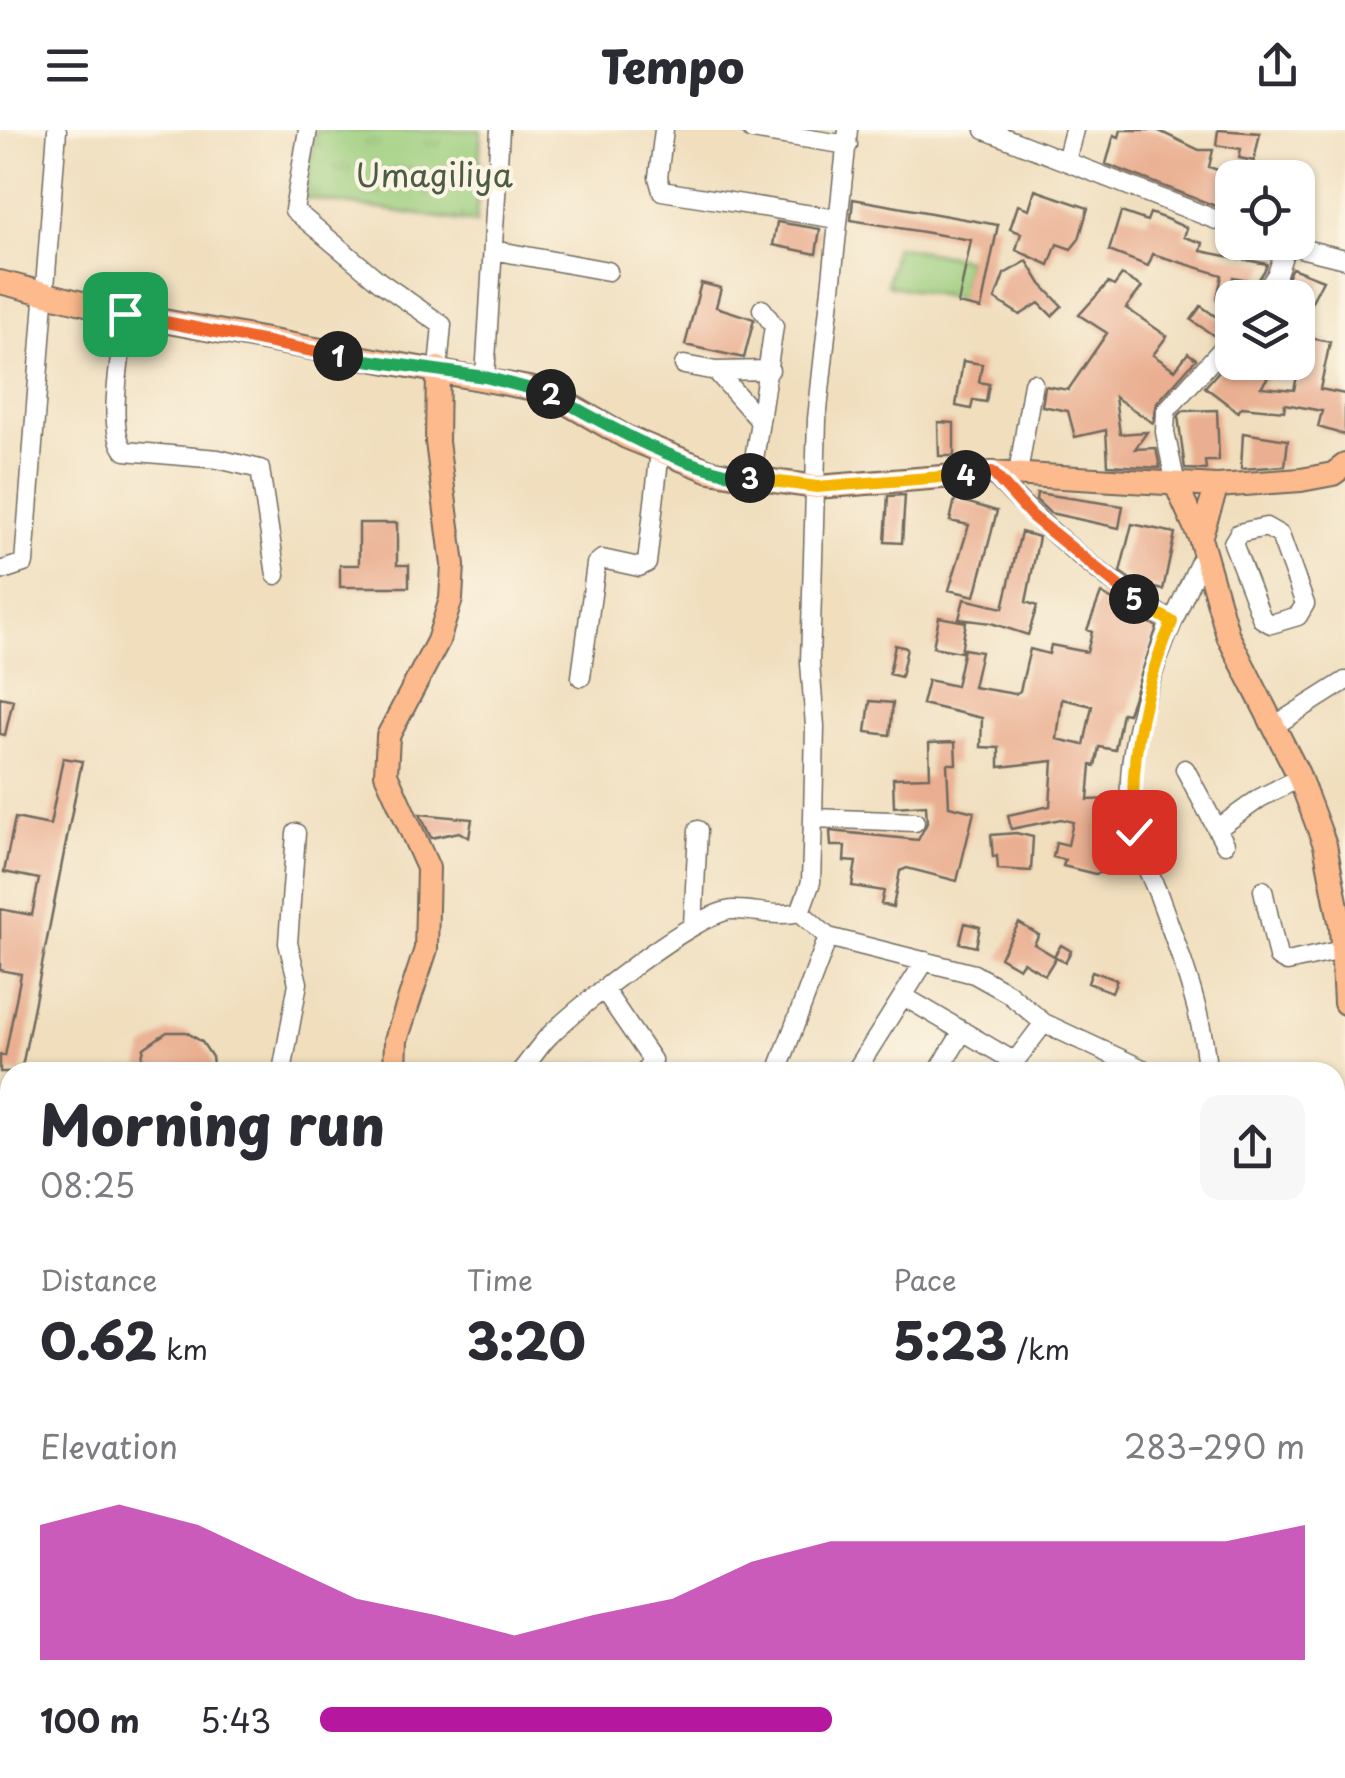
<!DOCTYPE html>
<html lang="en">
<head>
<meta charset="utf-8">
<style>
  :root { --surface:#fff; --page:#f7f7f7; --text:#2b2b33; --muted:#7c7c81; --accent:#b5179e }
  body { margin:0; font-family:"Playpen Sans",sans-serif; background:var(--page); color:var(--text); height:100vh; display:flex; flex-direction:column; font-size:38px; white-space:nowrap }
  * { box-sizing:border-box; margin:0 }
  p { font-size:32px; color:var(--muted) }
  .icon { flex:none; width:55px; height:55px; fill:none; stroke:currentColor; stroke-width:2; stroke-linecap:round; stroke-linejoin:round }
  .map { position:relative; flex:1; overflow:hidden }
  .drawer { position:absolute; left:0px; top:932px; width:1345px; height:718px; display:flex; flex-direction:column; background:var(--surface); border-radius:30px 30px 0 0; box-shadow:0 2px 8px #0004 }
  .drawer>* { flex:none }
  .tools { position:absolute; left:1215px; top:30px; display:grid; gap:20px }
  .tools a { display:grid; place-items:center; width:100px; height:100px; border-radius:20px; background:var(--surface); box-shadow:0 2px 8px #0004; font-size:50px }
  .pin { position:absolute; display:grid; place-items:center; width:85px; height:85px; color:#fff; margin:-42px; border-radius:20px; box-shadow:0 5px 15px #0006 }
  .km { position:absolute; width:50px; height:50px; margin:-25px; border-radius:50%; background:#222; color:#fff; font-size:28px; line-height:50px; text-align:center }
  .round { display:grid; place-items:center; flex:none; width:105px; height:105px; border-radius:20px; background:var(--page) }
  .overview { display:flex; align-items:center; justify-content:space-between; height:170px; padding:0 40px }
  h1 { font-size:55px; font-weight:800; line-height:75px }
  .figures { display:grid; grid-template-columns:repeat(3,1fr); gap:15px; height:170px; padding:10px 40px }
  .figures div { display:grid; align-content:center }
  .figures b { font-size:50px; font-weight:800 }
  .figures small { font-size:28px; font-weight:400 }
  .figures p { font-size:28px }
  .chart { height:280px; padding:20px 40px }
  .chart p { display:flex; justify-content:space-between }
  .chart svg { width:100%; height:180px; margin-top:10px; fill:var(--accent); opacity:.7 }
  ul { padding:0 40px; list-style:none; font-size:32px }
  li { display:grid; grid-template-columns:160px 120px 1fr; align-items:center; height:75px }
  li i { height:25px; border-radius:12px; background:var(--accent) }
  header { display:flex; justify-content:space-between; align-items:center; height:130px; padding:0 40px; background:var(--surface); font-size:45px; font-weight:800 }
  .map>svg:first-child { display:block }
  .park { fill:url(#park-tufts); stroke:#647c54; stroke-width:2.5 }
  .garden { fill:#9dce7e; stroke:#647c54; stroke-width:2.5 }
  .building { fill:#eaaf91; fill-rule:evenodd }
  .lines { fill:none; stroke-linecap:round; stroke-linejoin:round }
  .minor-casing { stroke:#706a5e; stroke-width:21 }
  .major-casing { stroke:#706a5e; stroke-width:26 }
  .minor { stroke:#fff; stroke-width:18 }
  .major { stroke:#fcba8d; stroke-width:22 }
  .rail { stroke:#2b2b2b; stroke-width:4; stroke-dasharray:15 8; stroke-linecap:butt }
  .split-1-casing { stroke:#fff; stroke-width:20 }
  .split-2-casing { stroke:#fff; stroke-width:20 }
  .split-3-casing { stroke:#fff; stroke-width:20 }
  .split-4-casing { stroke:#fff; stroke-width:20 }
  .split-5-casing { stroke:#fff; stroke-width:20 }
  .split-6-casing { stroke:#fff; stroke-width:20 }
  .split-1 { stroke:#f0652b; stroke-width:12 }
  .split-2 { stroke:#22a559; stroke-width:12 }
  .split-3 { stroke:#22a559; stroke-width:12 }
  .split-4 { stroke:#f5b400; stroke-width:12 }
  .split-5 { stroke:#f0652b; stroke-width:12 }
  .split-6 { stroke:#f5b400; stroke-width:12 }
  .labels { text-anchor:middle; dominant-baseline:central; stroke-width:8; stroke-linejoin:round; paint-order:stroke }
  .park-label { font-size:32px; fill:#4d5c44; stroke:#fcf5e5 }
</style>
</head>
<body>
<header><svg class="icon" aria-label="menu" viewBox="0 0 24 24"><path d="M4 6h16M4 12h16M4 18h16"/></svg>Tempo<svg class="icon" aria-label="share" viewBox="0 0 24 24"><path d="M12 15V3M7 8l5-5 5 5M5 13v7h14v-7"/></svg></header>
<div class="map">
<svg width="1345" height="1648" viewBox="0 0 1345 1648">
  <defs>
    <pattern id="park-tufts" width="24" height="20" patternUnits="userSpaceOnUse" patternTransform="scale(2.5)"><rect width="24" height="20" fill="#9dce7e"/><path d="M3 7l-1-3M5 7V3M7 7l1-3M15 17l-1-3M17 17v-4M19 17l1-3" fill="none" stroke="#87b16d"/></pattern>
  </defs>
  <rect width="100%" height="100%" fill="#fcf5e5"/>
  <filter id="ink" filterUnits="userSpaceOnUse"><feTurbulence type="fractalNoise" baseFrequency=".01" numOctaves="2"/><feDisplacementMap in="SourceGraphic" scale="20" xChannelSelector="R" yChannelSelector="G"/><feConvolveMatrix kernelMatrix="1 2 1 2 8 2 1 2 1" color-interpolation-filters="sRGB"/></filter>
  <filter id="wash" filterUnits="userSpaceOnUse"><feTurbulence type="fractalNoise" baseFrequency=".0048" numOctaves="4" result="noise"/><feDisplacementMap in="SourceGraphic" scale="40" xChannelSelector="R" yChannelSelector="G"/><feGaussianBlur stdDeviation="2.25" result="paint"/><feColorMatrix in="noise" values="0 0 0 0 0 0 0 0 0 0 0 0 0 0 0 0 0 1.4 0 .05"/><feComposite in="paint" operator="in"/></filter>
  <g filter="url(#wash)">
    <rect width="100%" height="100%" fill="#f0debd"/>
    <!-- park -->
    <path class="park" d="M 316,0 L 481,0 L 476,93 L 304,68 Z"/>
    <!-- garden -->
    <path class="garden" d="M 895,116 L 967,129 L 960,169 L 887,155 Z"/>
    <g id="blocks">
      <!-- building -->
      <path class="building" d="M 1121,0 L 1157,0 L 1199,20 L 1213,20 L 1209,37 L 1229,44 L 1218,77 L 1106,34 L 1114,5 L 1119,7 Z
        M 1218,0 L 1260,3 L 1254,31 L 1239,28 L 1241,19 L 1216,15 Z
        M 1035,60 L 1088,78 L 1079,109 L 1071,119 L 1057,114 L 1049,135 L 1016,120 L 1021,103 L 1010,99 L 1018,75 L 1029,79 Z
        M 853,69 L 998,95 L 981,179 L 958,174 L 971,110 L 851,90 Z
        M 1121,82 L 1147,91 L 1150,83 L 1166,89 L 1187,98 L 1184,107 L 1203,113 L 1201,121 L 1267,134 L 1266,138 L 1257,152 L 1233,147 L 1228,172 L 1217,169 L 1222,145 L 1153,124 L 1148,136 L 1109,121 Z
        M 777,92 L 820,99 L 816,124 L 773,115 Z
        M 1027,131 L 1041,154 L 1062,176 L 1052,186 L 1039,173 L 1020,185 L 995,169 L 1004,144 Z
        M 1292,138 L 1323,150 L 1298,198 L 1298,168 L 1276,168 Z
        M 1122,145 L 1142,157 L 1126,178 L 1167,206 L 1153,225 L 1175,240 L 1188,223 L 1196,229 L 1157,273 L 1153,293 L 1115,267 L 1120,304 L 1147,302 L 1135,319 L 1156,318 L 1160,338 L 1108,335 L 1106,300 L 1075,307 L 1068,281 L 1042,276 L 1045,256 L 1068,260 L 1107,203 L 1079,185 L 1108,153 L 1114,156 Z
        M 701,153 L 721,158 L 716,177 L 754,189 L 744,228 L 685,215 Z
        M 1201,176 L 1226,194 L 1216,207 L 1191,190 Z
        M 1306,207 L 1330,212 L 1320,259 L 1345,264 L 1345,305 L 1318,297 L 1322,281 L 1285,274 L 1284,281 L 1242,277 L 1238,282 L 1205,257 L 1227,232 L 1272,232 L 1269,237 L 1273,240 L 1261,257 L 1294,260 Z
        M 963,231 L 982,234 L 979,252 L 989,254 L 986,272 L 973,270 L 971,279 L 956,276 Z
        M 1217,280 L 1219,331 L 1205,331 L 1206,340 L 1185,339 L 1178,286 L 1183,281 Z
        M 938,292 L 954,293 L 954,326 L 939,326 Z
        M 1243,303 L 1288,310 L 1285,336 L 1241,339 Z
        M 1037,363 L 1123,376 L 1119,398 L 1050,383 L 1036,370 Z
        M 905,365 L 902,413 L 885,412 L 888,366 Z
        M 955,369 L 997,381 L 975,466 L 949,460 L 969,395 L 950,391 Z
        M 359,393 L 397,393 L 397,435 L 409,435 L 409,457 L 340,457 L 340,435 L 359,435 Z
        M 1132,394 L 1175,403 L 1163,460 L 1137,454 L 1120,442 Z
        M 1021,402 L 1039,407 L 1026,472 L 1037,476 L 1028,505 L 991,493 L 959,489 L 964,469 L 1003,478 Z
        M 1101,463 L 1157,497 L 1128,584 L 1122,583 L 1115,620 L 1099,617 L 1095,636 L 1091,635 L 1088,670 L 1113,669 L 1102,701 L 1120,706 L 1127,737 L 1095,744 L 1063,736 L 1065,730 L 1053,727 L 1056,712 L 1068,715 L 1073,692 L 1061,689 L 1011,699 L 1008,685 L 1050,676 L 1053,631 L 999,637 L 999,618 L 981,617 L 982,588 L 922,574 L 928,550 L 956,556 L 964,519 L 981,522 L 973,557 L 1015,564 L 1020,561 L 1030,519 L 1049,524 L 1051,515 L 1087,522 L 1092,502 L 1087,500 ZM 1062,569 L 1092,576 L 1084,615 L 1057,609 Z
        M 939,487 L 966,492 L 961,522 L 933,517 Z
        M 895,515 L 907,518 L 901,547 L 889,544 Z
        M 0,567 L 13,570 L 5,605 L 0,604 Z
        M 870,571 L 893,573 L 890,605 L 866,602 Z
        M 955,612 L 956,634 L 947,634 L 949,676 L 974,682 L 957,751 L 907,738 L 900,741 L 893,777 L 881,774 L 884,761 L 852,756 L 856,732 L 844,731 L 845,716 L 831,716 L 830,701 L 918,710 L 927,693 L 926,675 L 894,677 L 893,648 L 930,647 L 929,613 Z
        M 63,628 L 82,631 L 21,942 L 0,942 L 0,925 L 5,926 L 21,844 L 0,840 L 0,779 L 32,785 L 39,749 L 4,742 L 15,688 L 50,695 Z
        M 420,684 L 472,689 L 469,708 L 459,702 L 431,708 Z
        M 1016,703 L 1033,707 L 1031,741 L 998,739 L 997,726 L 993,727 L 991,705 Z
        M 965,793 L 980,797 L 976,817 L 960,813 Z
        M 1019,793 L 1039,805 L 1034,814 L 1054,826 L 1061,815 L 1071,821 L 1065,832 L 1056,827 L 1045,845 L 1023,832 L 1019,838 L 1000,827 Z
        M 1092,841 L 1117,850 L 1112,862 L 1088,853 Z
        M 167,902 L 186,902 L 202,912 L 212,927 L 214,942 L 138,942 L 144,918 Z"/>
    </g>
  </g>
  <g filter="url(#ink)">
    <use href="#blocks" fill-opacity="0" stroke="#706a5e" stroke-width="2.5"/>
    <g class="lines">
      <!-- minor casing -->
      <g class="minor-casing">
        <path id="minor" d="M 308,0 L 294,80 L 380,152 L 442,195 L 438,238
          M 664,0 L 658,47 L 662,61 L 837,89
          M 752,0 L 848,15
          M 985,0 L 1232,96
          M 1066,31 L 1074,0
          M 1275,112 L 1345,129
          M 493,120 L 608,141
          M 1261,168 L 1277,144 L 1286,117
          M 125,184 C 124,217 104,296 125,321 L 218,329 L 260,339 L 276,445
          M 684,235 L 716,241 L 760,291 L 751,348
          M 716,241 L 770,240
          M 485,247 L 500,0
          M 760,291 L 774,196 L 762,179
          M 992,343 C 1046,401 1105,450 1172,492
          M 1018,344 L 1033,253
          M 1176,355 L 1165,302 L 1166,281 L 1232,208
          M 1266,397 L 1280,405 L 1305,474 L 1298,486 L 1271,494 L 1262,489 L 1233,413 L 1239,403 Z
          M 1203,425 C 1167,502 1114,616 1134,702 C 1139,724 1151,746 1159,766 C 1179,821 1204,884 1207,942
          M 0,441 L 24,433 L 57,0
          M 581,547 L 596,434 L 602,429 L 639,437 L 647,433 L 660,321
          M 1274,596 L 1345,551
          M 1185,639 L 1225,714
          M 813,688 L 915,692
          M 1217,699 L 1260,668 L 1299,648
          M 1263,760 L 1278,827 L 1287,832 L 1342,820
          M 800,782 L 811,752 L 813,688 L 815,596 L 810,533 L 817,289 L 848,0
          M 693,795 L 698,700
          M 604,860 L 652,930 L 645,942
          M 903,866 L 1010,929 L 1019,926 L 1044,893
          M 282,942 L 298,853 L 288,813 L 296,703
          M 520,942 C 530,931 538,917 549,906 C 576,878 697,782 732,780 C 756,779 775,788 800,782 L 828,807 L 974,844 L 1008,863 L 1044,893 L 1149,942
          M 777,942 L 828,807
          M 855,942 L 925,831
          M 938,942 L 963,901
          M 1335,1036 L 1345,1037
          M 1335,1092 L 1345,1092
          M 0,1096 L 10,1098
          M 0,1247 L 10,1249
          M 690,1640 L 695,1648
          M 1174,1640 L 1176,1648
          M 757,1648 L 766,1640
          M 893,1648 L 894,1640"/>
      </g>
      <!-- major casing -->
      <g class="major-casing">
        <path id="major" d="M 0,152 L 125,184 L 545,261 L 626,307 L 710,341 L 751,348 L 817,357 L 992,343 L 1217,356 L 1301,350 L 1333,344 L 1345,335
          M 1176,355 L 1200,408 L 1228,506 L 1298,644 L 1325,715 L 1341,797 L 1345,873
          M 1200,408 L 1217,356
          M 395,942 L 396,910 L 426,819 L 428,738 L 386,644 L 388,606 L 438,511 L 451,469 L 453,435 L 437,312 L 438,238
          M 1335,1277 L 1345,1187
          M 0,1295 L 10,1287
          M 1335,1439 L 1345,1463
          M 0,1579 L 10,1620
          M 15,1640 L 17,1648"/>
      </g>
      <!-- minor -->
      <use href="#minor" class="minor"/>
      <!-- major -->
      <use href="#major" class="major"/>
      <!-- rail -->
      <path class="rail" d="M 0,1182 L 10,1184"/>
    </g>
  </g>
  <g class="lines" filter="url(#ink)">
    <!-- split-1 casing -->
    <g class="split-1-casing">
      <path id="split-1" d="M 125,184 L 338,226"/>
    </g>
    <!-- split-2 casing -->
    <g class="split-2-casing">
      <path id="split-2" d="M 338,226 L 485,247 L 551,264"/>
    </g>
    <!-- split-3 casing -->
    <g class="split-3-casing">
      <path id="split-3" d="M 551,264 C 615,300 677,336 750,348"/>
    </g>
    <!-- split-4 casing -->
    <g class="split-4-casing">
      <path id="split-4" d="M 750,348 L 817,357 L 966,345"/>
    </g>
    <!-- split-5 casing -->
    <g class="split-5-casing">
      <path id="split-5" d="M 966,345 L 992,342 L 1032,386 L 1134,469"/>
    </g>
    <!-- split-6 casing -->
    <g class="split-6-casing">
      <path id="split-6" d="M 1134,702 C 1129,629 1143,559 1172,492 L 1134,469"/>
    </g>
    <!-- split-1 -->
    <use href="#split-1" class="split-1"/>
    <!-- split-2 -->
    <use href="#split-2" class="split-2"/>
    <!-- split-3 -->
    <use href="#split-3" class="split-3"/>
    <!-- split-4 -->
    <use href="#split-4" class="split-4"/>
    <!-- split-5 -->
    <use href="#split-5" class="split-5"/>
    <!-- split-6 -->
    <use href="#split-6" class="split-6"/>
  </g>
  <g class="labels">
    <!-- park labels -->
    <g class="park-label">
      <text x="434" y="44">Umagiliya</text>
    </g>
  </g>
</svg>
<div class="tools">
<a><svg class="icon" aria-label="locate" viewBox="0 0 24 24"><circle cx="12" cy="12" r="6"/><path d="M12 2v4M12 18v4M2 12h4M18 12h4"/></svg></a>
<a><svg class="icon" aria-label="layers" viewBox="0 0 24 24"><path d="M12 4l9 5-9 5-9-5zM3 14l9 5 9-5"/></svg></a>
</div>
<div class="pin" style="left:125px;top:184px;background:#1e9e55"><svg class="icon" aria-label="arrive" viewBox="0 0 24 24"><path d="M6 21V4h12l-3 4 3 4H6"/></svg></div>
<div class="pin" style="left:1134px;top:702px;background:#d93025"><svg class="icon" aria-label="check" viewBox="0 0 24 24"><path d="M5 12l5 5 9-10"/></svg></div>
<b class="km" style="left:338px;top:226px">1</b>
<b class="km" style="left:551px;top:264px">2</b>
<b class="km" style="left:750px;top:348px">3</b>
<b class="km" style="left:966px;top:345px">4</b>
<b class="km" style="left:1134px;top:469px">5</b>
<section class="drawer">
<div class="overview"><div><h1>Morning run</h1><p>08:25</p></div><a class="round"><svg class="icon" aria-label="share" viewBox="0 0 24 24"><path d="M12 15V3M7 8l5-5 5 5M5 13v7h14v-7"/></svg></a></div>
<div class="figures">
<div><p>Distance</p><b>0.62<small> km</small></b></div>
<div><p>Time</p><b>3:20</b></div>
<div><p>Pace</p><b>5:23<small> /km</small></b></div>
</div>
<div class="chart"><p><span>Elevation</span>283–290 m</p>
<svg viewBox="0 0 160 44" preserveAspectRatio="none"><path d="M0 44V11L10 6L20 11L30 20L40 29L50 33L60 38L70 33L80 29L90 20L100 15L110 15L120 15L130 15L140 15L150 15L160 11V44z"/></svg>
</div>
<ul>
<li><b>100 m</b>5:43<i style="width:52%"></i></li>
</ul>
</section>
</div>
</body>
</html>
